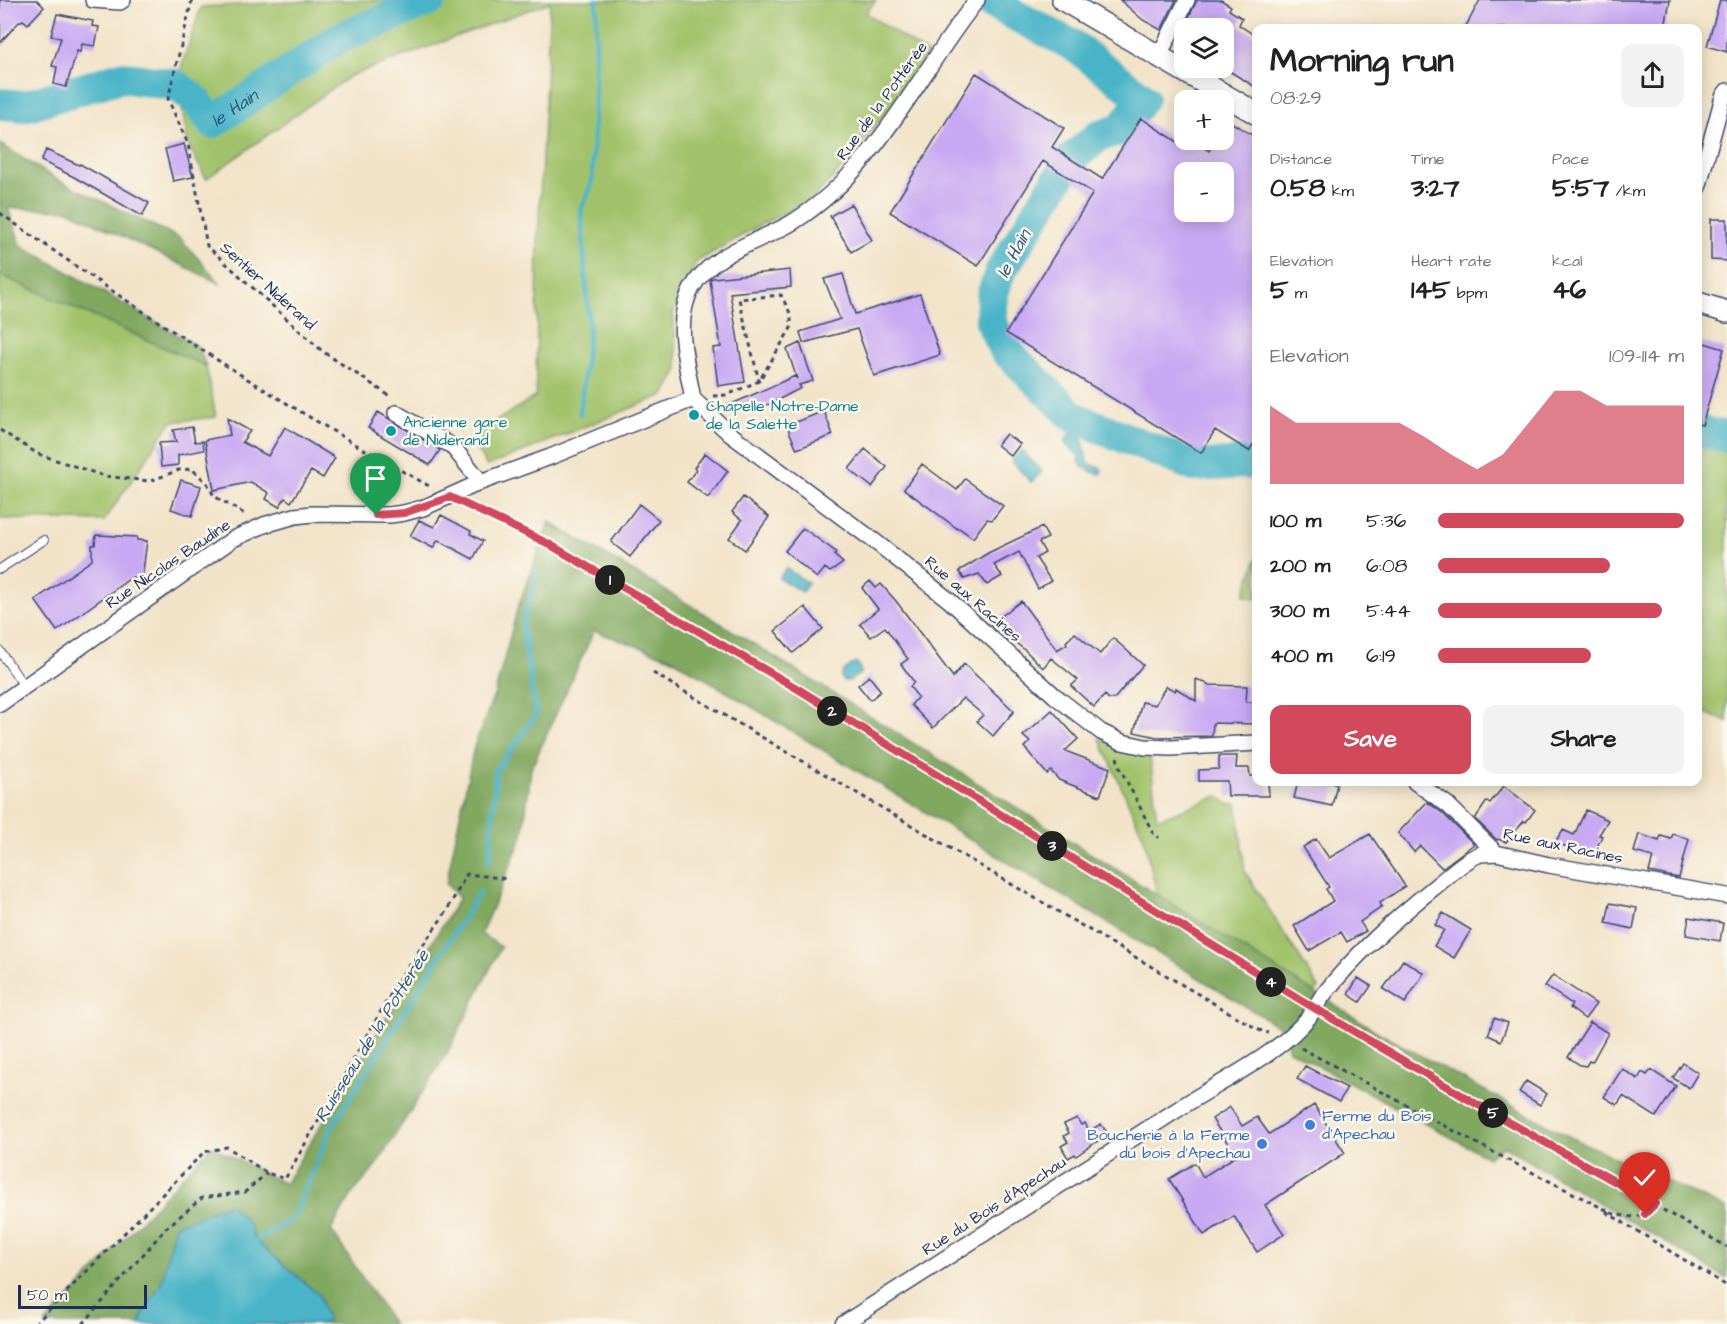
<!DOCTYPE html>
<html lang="en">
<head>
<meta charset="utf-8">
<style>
  :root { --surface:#fff; --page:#f2f2f2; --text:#222; --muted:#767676; --accent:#d1495b }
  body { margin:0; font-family:"Architects Daughter",sans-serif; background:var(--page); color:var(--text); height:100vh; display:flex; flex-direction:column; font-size:22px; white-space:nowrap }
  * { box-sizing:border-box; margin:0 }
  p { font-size:20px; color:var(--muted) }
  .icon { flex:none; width:33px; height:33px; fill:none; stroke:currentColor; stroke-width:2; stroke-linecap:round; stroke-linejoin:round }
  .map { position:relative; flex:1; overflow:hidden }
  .side { position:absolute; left:1252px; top:24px; width:450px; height:762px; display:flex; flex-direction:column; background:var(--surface); border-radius:12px; box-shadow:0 3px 15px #0003 }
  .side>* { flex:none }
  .controls { position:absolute; left:1174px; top:18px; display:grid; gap:12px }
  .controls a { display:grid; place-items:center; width:60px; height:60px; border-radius:12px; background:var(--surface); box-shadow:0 3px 15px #0003; font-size:30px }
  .scale { position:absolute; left:18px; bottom:15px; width:129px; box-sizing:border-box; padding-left:6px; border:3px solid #1b2f5e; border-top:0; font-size:16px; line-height:21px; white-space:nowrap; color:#1b2f5e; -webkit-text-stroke:4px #fbf7ec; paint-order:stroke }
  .pin { position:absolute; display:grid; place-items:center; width:51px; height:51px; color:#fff; margin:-62px -26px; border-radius:50% 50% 50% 0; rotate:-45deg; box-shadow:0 0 6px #0007 }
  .pin .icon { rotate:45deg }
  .km { position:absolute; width:30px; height:30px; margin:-15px; border-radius:50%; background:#222; color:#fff; font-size:16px; line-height:30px; text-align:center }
  .round { display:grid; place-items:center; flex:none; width:63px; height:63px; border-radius:12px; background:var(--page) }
  .headline { display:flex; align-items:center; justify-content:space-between; height:102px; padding:0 18px }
  h1 { font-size:33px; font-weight:800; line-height:45px }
  .figures { display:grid; grid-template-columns:repeat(3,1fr); gap:9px; height:102px; padding:6px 18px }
  .figures div { display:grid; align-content:center }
  .figures b { font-size:26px; font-weight:800 }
  .figures small { font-size:16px; font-weight:400 }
  .figures p { font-size:16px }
  .chart { height:168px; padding:12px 18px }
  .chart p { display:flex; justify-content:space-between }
  .chart svg { width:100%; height:108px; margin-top:6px; fill:var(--accent); opacity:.7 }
  .action { display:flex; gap:12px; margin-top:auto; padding:12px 18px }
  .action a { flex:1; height:69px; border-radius:12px; background:var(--accent); color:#fff; font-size:24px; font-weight:800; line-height:69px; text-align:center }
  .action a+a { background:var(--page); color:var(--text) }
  ul { padding:0 18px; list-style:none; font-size:20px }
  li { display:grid; grid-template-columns:96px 72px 1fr; align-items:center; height:45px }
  li i { height:15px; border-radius:8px; background:var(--accent) }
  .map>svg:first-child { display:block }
  .green { fill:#a1c26b; stroke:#5e7864; stroke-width:1.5 }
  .forest { fill:#80a85f; stroke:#4e6c5e; stroke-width:1.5 }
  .water { fill:#49b4c7; stroke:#327292; stroke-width:1.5 }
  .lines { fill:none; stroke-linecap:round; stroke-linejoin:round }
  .stream { stroke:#49b4c7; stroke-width:5 }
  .river { stroke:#49b4c7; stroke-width:32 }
  .building { fill:#c8a8f3; fill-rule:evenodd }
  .lane-casing { stroke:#3b4a6e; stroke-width:10 }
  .street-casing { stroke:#3b4a6e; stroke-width:18 }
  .secondary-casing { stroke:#3b4a6e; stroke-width:24 }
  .path { stroke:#3b4a6e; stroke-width:3; stroke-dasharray:4.5 4.5; stroke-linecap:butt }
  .lane { stroke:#fff; stroke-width:8 }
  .street { stroke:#fff; stroke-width:15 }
  .secondary { stroke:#fff; stroke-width:21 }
  .street-bridge-casing { stroke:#3b4a6e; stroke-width:18; stroke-linecap:butt }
  .street-bridge { stroke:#fff; stroke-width:15 }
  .route-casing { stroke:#fff; stroke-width:12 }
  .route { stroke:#d1495b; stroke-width:8 }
  .culture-dot { fill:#0f9aa8; stroke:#fbf7ec; stroke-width:2 }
  .shop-dot { fill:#3f7fe0; stroke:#fbf7ec; stroke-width:2 }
  .labels { text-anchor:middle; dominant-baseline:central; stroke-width:5; stroke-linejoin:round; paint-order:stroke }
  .street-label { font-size:16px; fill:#1b2f5e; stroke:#fbf7ec }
  .culture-label { font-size:16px; fill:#0d838f; stroke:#fbf7ec; text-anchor:start }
  .shop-label { font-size:16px; fill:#366cbe; stroke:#fbf7ec; text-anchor:start }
  .water-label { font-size:18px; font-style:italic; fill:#29577e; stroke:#fbf7ec }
</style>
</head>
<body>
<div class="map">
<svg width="1727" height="1324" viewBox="0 0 1727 1324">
  <rect width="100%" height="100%" fill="#fbf7ec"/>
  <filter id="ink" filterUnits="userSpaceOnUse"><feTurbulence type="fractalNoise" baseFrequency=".0167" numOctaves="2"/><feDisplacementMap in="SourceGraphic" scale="12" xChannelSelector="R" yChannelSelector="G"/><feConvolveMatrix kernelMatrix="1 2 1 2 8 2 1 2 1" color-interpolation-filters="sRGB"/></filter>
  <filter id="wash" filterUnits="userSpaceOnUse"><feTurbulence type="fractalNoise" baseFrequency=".008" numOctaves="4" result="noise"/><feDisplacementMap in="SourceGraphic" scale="24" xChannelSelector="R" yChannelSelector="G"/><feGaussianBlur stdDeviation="1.35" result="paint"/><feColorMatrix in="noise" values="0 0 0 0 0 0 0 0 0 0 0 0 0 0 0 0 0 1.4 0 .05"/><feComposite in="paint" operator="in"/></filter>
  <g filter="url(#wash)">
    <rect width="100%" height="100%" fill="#f2e3c8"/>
    <!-- green -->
    <path class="green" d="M 325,0 L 876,0 L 866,13 L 929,55 L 850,160 L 811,200 L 762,224 L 696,262 L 673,313 L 678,370 L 664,395 L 487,466 L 469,438 L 536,396 L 538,238 L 550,2 L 350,76 L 206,179 L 188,144 L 177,80 L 201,7 Z
      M 0,275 L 206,366 L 216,417 L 171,422 L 104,521 L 0,519 Z
      M 1698,422 L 1727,432 L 1727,722 L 1698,710 Z
      M 1257,558 L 1257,599 L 1244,595 Z
      M 1100,739 L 1150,755 L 1157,819 L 1218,796 L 1228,804 L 1237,804 L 1245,872 L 1319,988 L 1310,998 L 1160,907 L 1144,838 Z"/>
    <!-- forest -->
    <path class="forest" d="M 0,144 L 56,179 L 180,238 L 221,284 L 68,210 L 8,208 L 21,245 L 199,347 L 206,366 L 0,275 Z
      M 549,522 L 715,620 L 1381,1034 L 1568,1136 L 1727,1209 L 1727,1279 L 1504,1146 L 1488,1157 L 1289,1050 L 1283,1029 L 671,658 L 594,631 L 531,769 L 523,835 L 481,934 L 501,947 L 448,1052 L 373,1170 L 352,1194 L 331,1230 L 393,1324 L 45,1324 L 211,1146 L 285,1184 L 459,898 L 446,884 L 474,747 L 495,693 L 517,610 Z"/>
    <!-- water -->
    <path class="water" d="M 1074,434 C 1088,439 1082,451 1088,463 L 1102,469 L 1101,474 L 1094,473 L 1081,466 L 1078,455 L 1066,444 L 1066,439 L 1069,435 Z
      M 1022,450 L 1042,472 L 1031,482 L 1011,461 Z
      M 786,568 L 808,583 L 802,592 L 779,578 Z
      M 855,663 L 859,665 L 861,673 L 849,681 L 843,681 L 841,677 L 843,671 Z
      M 229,1204 L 247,1221 L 255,1240 L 319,1295 L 328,1321 L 319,1324 L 140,1324 L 142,1316 L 161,1283 L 175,1225 Z"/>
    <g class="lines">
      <!-- stream -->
      <path class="stream" d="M 580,414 L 589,327 L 581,210 L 592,183 L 597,0
        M 489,863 L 496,770 L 536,715 L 522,625 L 538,572
        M 251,1244 L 293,1218 L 332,1126 L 480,892"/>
      <!-- river -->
      <g class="river">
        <path d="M 986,0 L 1074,46 L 1143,98 L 1120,130 L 1100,135 L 1070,160 L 1000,272 L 992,296 L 991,322 L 1005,350 L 1074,417 L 1194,466 L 1245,463 L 1257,465"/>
        <path id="s1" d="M 0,104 L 25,106 L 121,77 L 176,85 L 197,101 L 212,123 L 339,38 L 431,0"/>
        <path d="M 1698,431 L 1727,437"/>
      </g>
    </g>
    <g id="blocks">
      <!-- building -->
      <path class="building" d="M 0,0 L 37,0 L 44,7 L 28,24 L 23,20 L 18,23 L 0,43 Z
        M 1120,0 L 1176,0 L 1161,30 L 1143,20 Z
        M 1197,0 L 1221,0 L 1231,6 L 1229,10 L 1242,18 L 1239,25 L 1257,37 L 1257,88 L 1224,68 L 1224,28 L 1185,28 L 1185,44 L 1178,40 Z
        M 1480,0 L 1670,0 L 1665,28 L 1465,28 Z
        M 1720,0 L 1727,0 L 1727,52 L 1707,46 Z
        M 57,14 L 93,21 L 92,26 L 99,27 L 95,46 L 82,44 L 80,52 L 77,51 L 66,87 L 54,84 L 57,67 L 52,66 L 61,38 L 51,36 Z
        M 976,73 L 1064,128 L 1052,147 L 1102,179 L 1141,118 L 1187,148 L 1191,145 L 1196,146 L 1197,143 L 1209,151 L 1216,140 L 1224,140 L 1224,118 L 1257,138 L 1257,438 L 1249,451 L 1215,430 L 1201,453 L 1006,333 L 1093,193 L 1043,161 L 978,266 L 890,212 ZM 1185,172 L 1224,172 L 1224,212 L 1185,212 Z
        M 184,144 L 193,177 L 173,181 L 165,149 Z
        M 46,150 L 79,165 L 80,164 L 149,203 L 142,216 L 74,177 L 41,161 Z
        M 851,204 L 872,240 L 851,252 L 830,216 Z
        M 1711,219 L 1727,219 L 1727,261 L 1711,260 Z
        M 790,270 L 791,287 L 730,293 L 745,382 L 718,386 L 713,348 L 721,347 L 710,280 L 713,278 Z
        M 843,274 L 855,314 L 920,294 L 940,355 L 874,376 L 857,329 L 803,343 L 800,332 L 840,319 L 824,279 Z
        M 1698,341 L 1724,349 L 1702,425 L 1698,424 Z
        M 800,343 L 813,381 L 799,385 L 801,388 L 770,404 L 726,411 L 725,407 L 795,376 L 797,379 L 787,349 Z
        M 824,411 L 833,435 L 797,449 L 789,431 L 789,425 Z
        M 378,412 L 440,450 L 430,465 L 368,428 Z
        M 227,418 L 250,431 L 242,442 L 268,456 L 285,427 L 335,458 L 323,478 L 311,471 L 291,502 L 285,498 L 279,507 L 266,499 L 269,493 L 251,482 L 214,490 L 205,440 L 230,435 Z
        M 192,427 L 195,442 L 203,441 L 204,450 L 178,455 L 178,465 L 161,467 L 159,443 L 176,442 L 173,430 Z
        M 1006,434 L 1020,444 L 1011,456 L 997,445 Z
        M 865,449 L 887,467 L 872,487 L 849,469 Z
        M 705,453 L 728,471 L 708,498 L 687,482 L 696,470 L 694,468 Z
        M 922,464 L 957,490 L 965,479 L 1003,506 L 992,520 L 987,519 L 973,538 L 959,528 L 958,529 L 904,489 Z
        M 181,480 L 201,486 L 192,516 L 171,509 Z
        M 743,497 L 769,517 L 745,550 L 729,538 L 742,520 L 732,512 Z
        M 639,504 L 659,520 L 630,557 L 611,542 Z
        M 441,515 L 471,531 L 470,534 L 483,541 L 473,559 L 438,540 L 433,548 L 410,536 L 419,520 L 434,527 Z
        M 1042,527 L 1048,538 L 1039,542 L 1045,553 L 1036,558 L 1051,581 L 1038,589 L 1019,552 L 994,565 L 1002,576 L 987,585 L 979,574 L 964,579 L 959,571 L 988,553 Z
        M 803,528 L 836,552 L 834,555 L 843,563 L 830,572 L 825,568 L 817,578 L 785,551 Z
        M 96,535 L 137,537 L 137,540 L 147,541 L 142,578 L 132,577 L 57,631 L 35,600 L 92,560 L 92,545 L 95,545 Z
        M 870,581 L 876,588 L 881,584 L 896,601 L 953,677 L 964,664 L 1014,711 L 993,736 L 977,721 L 983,715 L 963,698 L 933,728 L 911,705 L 918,697 L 910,687 L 914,682 L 901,664 L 908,659 L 885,627 L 871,637 L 860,624 L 878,609 L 862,588 Z
        M 1021,601 L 1057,650 L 1067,644 L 1066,642 L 1075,633 L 1100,654 L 1113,638 L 1143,665 L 1114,699 L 1109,699 L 1105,695 L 1094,707 L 1071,686 L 1078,680 L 1051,658 L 1043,668 L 1025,650 L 991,624 Z
        M 805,607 L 823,629 L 793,653 L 775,631 Z
        M 869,676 L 881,691 L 870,700 L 858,685 Z
        M 1196,679 L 1210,685 L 1247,686 L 1246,702 L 1257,702 L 1257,724 L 1213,723 L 1212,736 L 1157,737 L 1134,732 L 1142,702 L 1155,705 L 1166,686 L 1175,691 L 1176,688 L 1196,701 Z
        M 1052,710 L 1078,739 L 1065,751 L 1110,768 L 1100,796 L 1059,780 L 1051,771 L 1047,774 L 1024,747 L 1030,742 L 1023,736 Z
        M 1219,756 L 1237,756 L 1236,768 L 1249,768 L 1250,776 L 1257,776 L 1257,782 L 1268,782 L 1269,796 L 1228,796 L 1227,781 L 1199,781 L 1199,770 L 1219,769 Z
        M 1298,782 L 1326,782 L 1337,784 L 1332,806 L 1294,798 Z
        M 1504,786 L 1535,810 L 1526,822 L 1524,821 L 1506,842 L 1498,839 L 1497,840 L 1475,819 L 1487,801 L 1490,803 Z
        M 1427,802 L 1441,812 L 1474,844 L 1442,868 L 1420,846 L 1414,852 L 1398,833 Z
        M 1586,810 L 1608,820 L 1599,835 L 1602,836 L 1592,858 L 1555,842 L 1563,830 L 1574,835 Z
        M 1370,834 L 1405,886 L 1380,903 L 1382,907 L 1360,922 L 1366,931 L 1347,942 L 1341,932 L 1309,951 L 1294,926 L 1333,901 L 1326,889 L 1329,887 L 1303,847 L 1316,839 L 1329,858 Z
        M 1639,834 L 1659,841 L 1661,836 L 1671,839 L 1673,834 L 1689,839 L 1679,878 L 1649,872 L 1653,857 L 1634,852 Z
        M 1610,903 L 1637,908 L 1633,929 L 1606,923 Z
        M 1443,913 L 1471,930 L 1454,958 L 1434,946 L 1444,930 L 1435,925 Z
        M 1689,917 L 1723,923 L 1720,941 L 1686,935 Z
        M 1403,960 L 1424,973 L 1405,1003 L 1383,989 Z
        M 1553,975 L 1596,1004 L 1585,1019 L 1570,1008 L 1572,1004 L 1545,986 Z
        M 1358,978 L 1371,986 L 1360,1002 L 1348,994 Z
        M 1494,1018 L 1508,1023 L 1501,1041 L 1488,1035 Z
        M 1590,1022 L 1608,1033 L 1592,1062 L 1589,1061 L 1586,1066 L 1580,1065 L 1568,1057 Z
        M 1683,1063 L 1698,1073 L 1689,1088 L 1673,1078 Z
        M 1305,1066 L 1347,1088 L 1339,1102 L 1297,1079 Z
        M 1622,1069 L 1638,1079 L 1642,1072 L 1647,1075 L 1651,1070 L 1676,1086 L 1656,1117 L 1623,1096 L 1617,1105 L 1604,1097 Z
        M 1526,1081 L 1547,1094 L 1540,1105 L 1519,1092 Z
        M 1314,1105 L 1345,1153 L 1265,1205 L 1284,1234 L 1257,1252 L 1234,1216 L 1204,1235 L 1169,1179 L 1195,1163 L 1203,1177 L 1236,1156 L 1212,1119 L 1230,1107 L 1242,1126 L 1257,1117 L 1269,1134 Z
        M 1077,1118 L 1081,1125 L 1085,1123 L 1089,1131 L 1101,1124 L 1108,1134 L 1076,1156 L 1075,1154 L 1068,1158 L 1061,1146 L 1068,1142 L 1064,1136 L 1069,1133 L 1064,1124 Z"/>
    </g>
  </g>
  <g filter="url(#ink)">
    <use href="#blocks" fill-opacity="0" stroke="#3b4a6e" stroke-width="1.5"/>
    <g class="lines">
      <!-- lane casing -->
      <g class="lane-casing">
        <path id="lane" d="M 0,569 L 44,540
          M 0,651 L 24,686"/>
      </g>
      <!-- street casing -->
      <g class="street-casing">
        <path id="street" d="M 93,0 L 120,2 L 123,0
          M 1159,56 L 1187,0
          M 1698,188 L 1723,97 L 1727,91
          M 693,399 L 730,434 L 877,543 L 950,601 L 1055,696 L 1101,732 L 1122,742 L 1145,747 L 1171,748 L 1257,743
          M 693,399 C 687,364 673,321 692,288 C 712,252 760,242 793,222 C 877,170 917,75 977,0
          M 396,413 L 452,446 L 481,482
          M 0,704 L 233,539 L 264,525 L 295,516 L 312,514 L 390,515 L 404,513 L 423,508 L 481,482 L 550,457 L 693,399
          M 1415,782 L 1448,805 L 1496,853 L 1549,865 L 1727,896
          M 1321,998 C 1354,955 1395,919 1437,885 C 1450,875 1463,861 1478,855 C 1483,853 1491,854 1496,853
          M 843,1324 C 955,1252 1068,1181 1180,1108 C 1221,1081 1278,1055 1309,1017"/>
      </g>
      <!-- secondary casing -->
      <g class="secondary-casing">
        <path id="secondary" d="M 1063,0 L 1257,114
          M 1698,303 L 1727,312"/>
      </g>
      <!-- path -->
      <path class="path" d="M 192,0 L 168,99 L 188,144 L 207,246 L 322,351 L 391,397
        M 0,213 C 139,312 282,405 431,487
        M 713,396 L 727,395 L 759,381 L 791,328 L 791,315 L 781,295 L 739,299 L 759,381
        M 0,430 L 38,454 L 104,476 L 150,481 L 179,470 L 192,469 L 207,483 L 214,496 L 246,515
        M 467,505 L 547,543 L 798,689 L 1301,1001
        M 653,673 L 1259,1030 L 1268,1033
        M 1117,757 L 1119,766 L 1153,833 L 1159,838
        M 1328,1016 L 1727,1247
        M 1301,1048 L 1508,1160 L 1614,1214 C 1634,1218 1640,1220 1655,1204
        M 1606,1212 L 1727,1286
        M 35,1324 L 204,1152 L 227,1147 L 267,1173 L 285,1179 L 400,978 L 446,912 L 467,874 L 509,879
        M 83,1324 L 166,1228 L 202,1198 L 245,1192 L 267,1173"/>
      <!-- lane -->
      <use href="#lane" class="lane"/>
      <!-- street -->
      <use href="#street" class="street"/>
      <!-- secondary -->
      <use href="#secondary" class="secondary"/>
      <!-- street-bridge casing -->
      <g class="street-bridge-casing">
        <path id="street-bridge" d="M 1309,1017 L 1321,998"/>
      </g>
      <!-- street-bridge -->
      <use href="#street-bridge" class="street-bridge"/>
    </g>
  </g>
  <g class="lines" filter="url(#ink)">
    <!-- route casing -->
    <g class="route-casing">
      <path id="route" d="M 376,515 L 404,513 L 450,497 L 547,543 L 798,689 L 1301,1000 L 1473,1102 L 1655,1204 L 1645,1214"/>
    </g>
    <!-- route -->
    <use href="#route" class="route"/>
  </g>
  <!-- markers -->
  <g class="culture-dot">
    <circle cx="694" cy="415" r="6"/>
    <circle cx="391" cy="431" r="6"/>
  </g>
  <g class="shop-dot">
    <circle cx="1310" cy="1125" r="6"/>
    <circle cx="1262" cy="1144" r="6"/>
  </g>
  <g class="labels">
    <!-- street labels -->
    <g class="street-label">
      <text transform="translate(882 101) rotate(-54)">Rue de la Pottérée</text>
      <text transform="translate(268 286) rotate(42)">Sentier Niderand</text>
      <text transform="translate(168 564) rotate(-34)">Rue Nicolas Baudine</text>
      <text transform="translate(973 599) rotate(41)">Rue aux Racines</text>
      <text transform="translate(1563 846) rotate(12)">Rue aux Racines</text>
      <text transform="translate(994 1206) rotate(-33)">Rue du Bois d'Apechau</text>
    </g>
    <!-- culture labels -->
    <g class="culture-label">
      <text x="706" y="406">Chapelle Notre-Dame<tspan x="706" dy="18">de la Salette</tspan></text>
      <text x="403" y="422">Ancienne gare<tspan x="403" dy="18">de Niderand</tspan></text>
    </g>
    <!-- shop labels -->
    <g class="shop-label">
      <text x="1322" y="1116">Ferme du Bois<tspan x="1322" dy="18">d'Apechau</tspan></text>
      <text x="1250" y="1135" text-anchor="end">Boucherie à la Ferme<tspan x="1250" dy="18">du bois d'Apechau</tspan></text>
    </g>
    <!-- water labels -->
    <g class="water-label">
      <text stroke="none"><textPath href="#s1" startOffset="261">le Hain</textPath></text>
      <text transform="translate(1014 254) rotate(-62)">le Hain</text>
      <text transform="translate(372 1036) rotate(-58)">Ruisseau de la Potterée</text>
    </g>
  </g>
</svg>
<div class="controls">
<a><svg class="icon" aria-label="layers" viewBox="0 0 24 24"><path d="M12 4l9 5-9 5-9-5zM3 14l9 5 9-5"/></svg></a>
<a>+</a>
<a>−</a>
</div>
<div class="scale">50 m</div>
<div class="pin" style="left:376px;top:515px;background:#1e9e55"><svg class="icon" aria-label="arrive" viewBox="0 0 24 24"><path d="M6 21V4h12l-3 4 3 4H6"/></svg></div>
<div class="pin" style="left:1645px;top:1214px;background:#d93025"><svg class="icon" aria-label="check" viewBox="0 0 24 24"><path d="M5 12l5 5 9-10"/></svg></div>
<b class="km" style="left:610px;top:580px">1</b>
<b class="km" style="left:832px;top:711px">2</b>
<b class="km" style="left:1052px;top:846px">3</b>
<b class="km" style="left:1271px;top:982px">4</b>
<b class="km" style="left:1493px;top:1113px">5</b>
<section class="side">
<div class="headline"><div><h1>Morning run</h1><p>08:29</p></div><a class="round"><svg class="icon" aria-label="share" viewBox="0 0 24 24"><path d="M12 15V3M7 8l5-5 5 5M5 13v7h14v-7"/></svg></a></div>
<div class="figures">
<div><p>Distance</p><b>0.58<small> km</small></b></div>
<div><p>Time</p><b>3:27</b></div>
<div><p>Pace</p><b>5:57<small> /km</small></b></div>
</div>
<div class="figures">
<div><p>Elevation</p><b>5<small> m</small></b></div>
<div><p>Heart rate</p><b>145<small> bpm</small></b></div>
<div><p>kcal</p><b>46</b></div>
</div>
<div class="chart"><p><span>Elevation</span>109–114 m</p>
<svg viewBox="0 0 160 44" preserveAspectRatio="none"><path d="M0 44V12L10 19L20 19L30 19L40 19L50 19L60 25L70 32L80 38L90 32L100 19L110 6L120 6L130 12L140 12L150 12L160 12V44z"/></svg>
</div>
<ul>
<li><b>100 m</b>5:36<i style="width:100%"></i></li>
<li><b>200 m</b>6:08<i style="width:70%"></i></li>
<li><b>300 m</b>5:44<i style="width:91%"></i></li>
<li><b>400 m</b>6:19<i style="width:62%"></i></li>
</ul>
<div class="action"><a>Save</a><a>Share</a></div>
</section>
</div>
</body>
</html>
